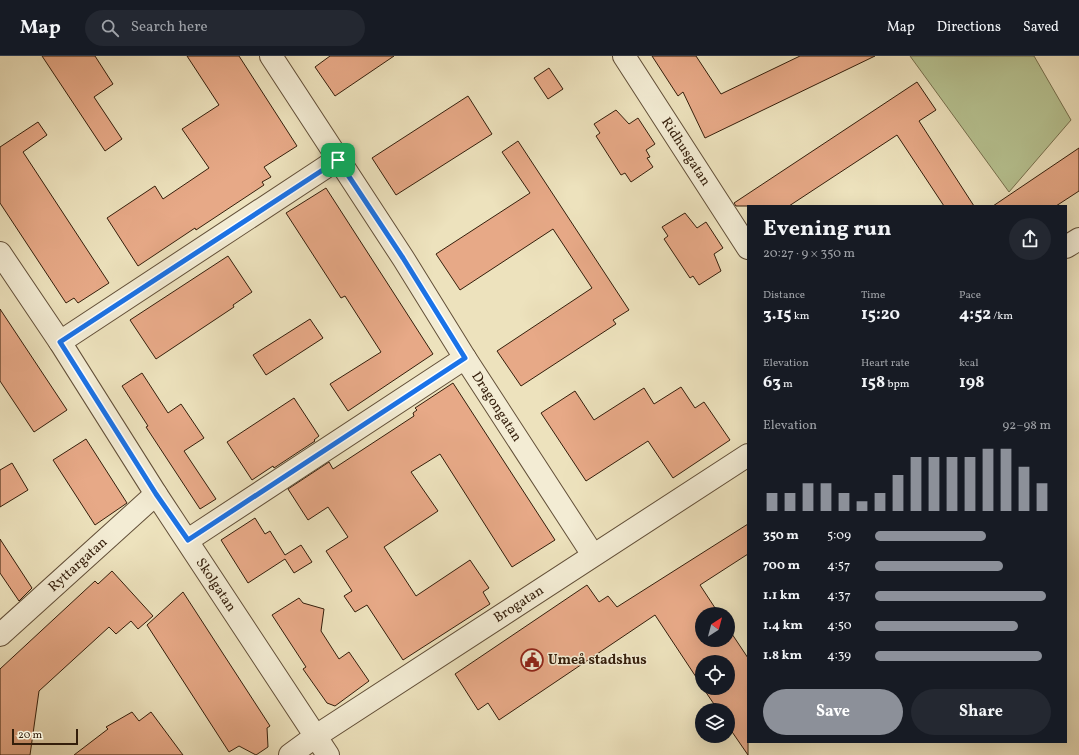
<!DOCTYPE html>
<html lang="en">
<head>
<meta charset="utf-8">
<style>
  :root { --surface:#171b24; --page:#242831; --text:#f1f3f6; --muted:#9ea1a6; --line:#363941; --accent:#8c9099 }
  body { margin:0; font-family:Vollkorn,serif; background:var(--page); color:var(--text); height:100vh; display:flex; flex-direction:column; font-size:15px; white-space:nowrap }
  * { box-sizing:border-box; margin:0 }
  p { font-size:13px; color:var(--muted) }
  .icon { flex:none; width:22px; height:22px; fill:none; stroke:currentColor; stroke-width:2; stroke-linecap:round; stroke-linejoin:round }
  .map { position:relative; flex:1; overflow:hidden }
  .side { position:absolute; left:747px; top:149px; width:320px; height:538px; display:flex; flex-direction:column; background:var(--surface); border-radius:0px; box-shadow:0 4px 16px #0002 }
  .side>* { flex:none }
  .needle { width:26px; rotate:36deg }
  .controls { position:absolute; left:695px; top:551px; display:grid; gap:8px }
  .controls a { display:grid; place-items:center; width:40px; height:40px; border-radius:50%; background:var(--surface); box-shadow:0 4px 16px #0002; font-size:20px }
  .scale { position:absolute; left:12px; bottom:10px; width:66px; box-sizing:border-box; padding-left:4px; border:2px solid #341e0b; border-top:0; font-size:11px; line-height:14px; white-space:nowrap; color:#341e0b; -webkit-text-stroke:3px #f3ecd4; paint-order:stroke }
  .pin { position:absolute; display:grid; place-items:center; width:34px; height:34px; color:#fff; margin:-17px; border-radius:8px; box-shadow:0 2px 6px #0006 }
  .round { display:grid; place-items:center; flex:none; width:42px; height:42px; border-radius:21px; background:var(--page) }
  .overview { display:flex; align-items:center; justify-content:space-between; height:68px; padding:0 16px }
  h1 { font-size:22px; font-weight:700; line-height:30px }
  .stats { display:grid; grid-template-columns:repeat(3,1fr); gap:6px; height:68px; padding:4px 16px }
  .stats div { display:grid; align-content:center }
  .stats b { font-size:17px; font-weight:700 }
  .stats small { font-size:11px; font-weight:400 }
  .stats p { font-size:11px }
  .chart { height:112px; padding:8px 16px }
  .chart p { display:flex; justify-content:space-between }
  .chart svg { width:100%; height:72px; margin-top:4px; stroke:var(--accent); stroke-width:6 }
  .button { display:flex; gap:8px; margin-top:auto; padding:8px 16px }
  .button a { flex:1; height:46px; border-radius:24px; background:var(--accent); color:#fff; font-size:16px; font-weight:700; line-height:46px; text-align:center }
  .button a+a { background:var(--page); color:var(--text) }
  ul { padding:0 16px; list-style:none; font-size:13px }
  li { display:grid; grid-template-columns:64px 48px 1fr; align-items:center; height:30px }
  li i { height:10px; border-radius:5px; background:var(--accent) }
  header { display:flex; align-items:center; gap:24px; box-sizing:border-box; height:56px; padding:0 20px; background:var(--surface); border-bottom:1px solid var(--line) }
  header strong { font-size:19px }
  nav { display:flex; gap:22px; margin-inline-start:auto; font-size:14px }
  .search { width:280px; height:36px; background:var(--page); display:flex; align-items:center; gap:10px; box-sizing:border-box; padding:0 14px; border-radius:22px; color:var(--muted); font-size:15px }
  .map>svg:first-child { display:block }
  .green { fill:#b7c392; stroke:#76704e }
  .building { fill:#e7a987; stroke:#341e0b }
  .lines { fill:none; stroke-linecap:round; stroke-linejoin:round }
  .minor-casing { stroke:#624f38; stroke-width:24 }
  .minor { stroke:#f3ecd4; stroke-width:22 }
  .route-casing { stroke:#fff; stroke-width:8 }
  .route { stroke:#1a73e8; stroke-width:5 }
  .labels { text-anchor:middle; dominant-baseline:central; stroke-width:3; stroke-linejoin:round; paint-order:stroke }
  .street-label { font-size:14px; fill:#341e0b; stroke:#f3ecd4 }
  .poi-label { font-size:14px; font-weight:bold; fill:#341e0b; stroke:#f3ecd4; text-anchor:start }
</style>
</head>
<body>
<header>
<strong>Map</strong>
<div class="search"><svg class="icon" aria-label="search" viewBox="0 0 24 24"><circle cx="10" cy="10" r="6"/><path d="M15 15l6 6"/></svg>Search here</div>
<nav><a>Map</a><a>Directions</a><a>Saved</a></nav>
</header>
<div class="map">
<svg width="1079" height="699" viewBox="0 0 1079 699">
  <rect width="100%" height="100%" fill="#ede2bd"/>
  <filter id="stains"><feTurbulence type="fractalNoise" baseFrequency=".005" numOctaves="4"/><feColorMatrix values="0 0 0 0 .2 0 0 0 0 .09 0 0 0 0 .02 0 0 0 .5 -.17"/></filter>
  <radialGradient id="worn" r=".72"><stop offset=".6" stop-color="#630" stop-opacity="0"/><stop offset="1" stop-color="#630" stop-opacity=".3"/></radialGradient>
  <!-- green -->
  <path class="green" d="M 910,0 L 1034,0 L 1071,64 L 1009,136 Z"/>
  <!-- building -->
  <path class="building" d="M 42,0 L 95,0 L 113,28 L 94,41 L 122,83 L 105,95 Z
    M 187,0 L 239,0 L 297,90 L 264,111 L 271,121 L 262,126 L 264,129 L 196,174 L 195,172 L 138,210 L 107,162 L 155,130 L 163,143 L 209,112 L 182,73 L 219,49 Z
    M 330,0 L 394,0 L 335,40 L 315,11 Z
    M 652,0 L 696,0 L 721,38 L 800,0 L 875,0 L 705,82 L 683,36 L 678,40 Z
    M 549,12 L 563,33 L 548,43 L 534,22 Z
    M 917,26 L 936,54 L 919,65 L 974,150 L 944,150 L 897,79 L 789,150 L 736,150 L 734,147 Z
    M 468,40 L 492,78 L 396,139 L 372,102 Z
    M 616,54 L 629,68 L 638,62 L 655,88 L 646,94 L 650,101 L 647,102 L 653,111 L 631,126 L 625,117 L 621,119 L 596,80 L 600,77 L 594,68 Z
    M 38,66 L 47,79 L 23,96 L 109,227 L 78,247 L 74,242 L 66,247 L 0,147 L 0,91 Z
    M 518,85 L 629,254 L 613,264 L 616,268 L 521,330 L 497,295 L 592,232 L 553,173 L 460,234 L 436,198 L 530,137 L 502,96 Z
    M 1079,92 L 1079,135 L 1056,150 L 993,150 Z
    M 326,132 L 433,298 L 348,355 L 330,328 L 381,296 L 345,240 L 341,242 L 286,157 Z
    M 685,157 L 697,172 L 706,166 L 723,192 L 714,198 L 721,215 L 699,229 L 693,220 L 690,222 L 664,183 L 668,180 L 662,171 Z
    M 228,200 L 252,236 L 233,249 L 234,251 L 156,303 L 130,264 Z
    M 0,253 L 67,354 L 34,376 L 0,325 Z
    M 310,263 L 323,282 L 266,319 L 253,299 Z
    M 142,317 L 168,357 L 181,348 L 204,382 L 184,395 L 216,443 L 200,453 L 146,371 L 148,370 L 122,330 Z
    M 453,327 L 555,484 L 512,511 L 440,398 L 411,416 L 438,455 L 384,491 L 416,540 L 470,504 L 489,532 L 483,536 L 490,548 L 403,604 L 367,549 L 355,556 L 344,540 L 352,535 L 326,495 L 348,481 L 328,451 L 308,464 L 288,433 L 329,406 L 333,413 L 414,360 L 413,357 L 417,354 L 415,352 Z
    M 681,331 L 695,352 L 704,346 L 730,384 L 673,422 L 648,385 L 586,425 L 541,357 L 575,335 L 594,364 L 644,332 L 654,348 Z
    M 294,342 L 319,380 L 314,384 L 315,385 L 274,412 L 273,410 L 252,424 L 227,386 Z
    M 86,383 L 127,447 L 95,469 L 53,404 Z
    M 12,407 L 28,434 L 0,451 L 0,414 Z
    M 255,462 L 265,478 L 270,475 L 285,499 L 301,489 L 312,506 L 294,517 L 285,503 L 248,527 L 221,484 Z
    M 748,468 L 748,498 L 700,529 L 719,558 L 702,558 L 702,584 L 728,584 L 728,572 L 748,602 L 748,699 L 728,670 L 728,654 L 718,654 L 703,632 L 728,632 L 728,606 L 702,606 L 702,630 L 655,559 L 499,664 L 488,647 L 478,654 L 455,618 L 587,529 L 599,546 L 608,540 L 617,551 Z
    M 0,483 L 32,532 L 19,545 L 0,517 Z
    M 112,515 L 153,560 L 138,573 L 131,565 L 116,578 L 109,571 L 39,635 L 30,699 L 0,699 L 0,613 L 95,525 L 98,528 Z
    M 183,536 L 270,670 L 267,672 L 268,691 L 256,699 L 239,690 L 229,696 L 147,569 Z
    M 299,542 L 303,547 L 324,553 L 321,575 L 339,603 L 349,596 L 369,625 L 335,650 L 327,647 L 303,613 L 306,611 L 272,559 Z
    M 132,656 L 139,665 L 151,656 L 183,699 L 74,699 L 108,673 L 106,671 Z"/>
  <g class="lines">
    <!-- minor casing -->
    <g class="minor-casing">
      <g id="minor">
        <path id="s1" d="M 271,0 L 403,202 L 465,302 L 593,499"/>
        <path id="s2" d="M 624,0 L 748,192"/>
        <path d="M 1066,191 L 1079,183"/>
        <path id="s3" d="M 0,197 L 60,286 L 156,438 L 328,699"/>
        <path d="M 60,286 L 338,103"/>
        <path d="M 188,484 L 465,302"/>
        <path id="s4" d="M 0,579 L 156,438"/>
        <path id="s5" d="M 290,699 L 316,680 L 748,399"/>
      </g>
    </g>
    <!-- minor -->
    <use href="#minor" class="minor"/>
  </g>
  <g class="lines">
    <!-- route casing -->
    <g class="route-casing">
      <path id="route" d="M 338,104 L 403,202 L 465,302 L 188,484 L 156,438 L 60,286 Z"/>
    </g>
    <!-- route -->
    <use href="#route" class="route"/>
  </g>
  <!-- icons -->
  <defs>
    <g id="civic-ring" transform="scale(1.15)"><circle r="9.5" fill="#f3ecd4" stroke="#8f2418" stroke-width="1.5"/><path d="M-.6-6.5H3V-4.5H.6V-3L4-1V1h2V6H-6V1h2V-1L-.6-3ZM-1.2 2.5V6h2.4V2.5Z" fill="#8f2418"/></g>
  </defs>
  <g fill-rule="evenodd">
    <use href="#civic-ring" x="532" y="604"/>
  </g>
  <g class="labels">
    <!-- street labels -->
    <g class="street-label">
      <text stroke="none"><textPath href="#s2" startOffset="114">Ridhusgatan</textPath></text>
      <text stroke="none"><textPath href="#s1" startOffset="417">Dragongatan</textPath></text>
      <text stroke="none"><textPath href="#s4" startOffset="105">Ryttargatan</textPath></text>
      <text stroke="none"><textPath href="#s3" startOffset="396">Skolgatan</textPath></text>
      <text stroke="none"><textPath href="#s5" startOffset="274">Brogatan</textPath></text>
    </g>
    <!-- poi labels -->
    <g class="poi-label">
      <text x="548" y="604">Umeå stadshus</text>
    </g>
  </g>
  <rect width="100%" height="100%" filter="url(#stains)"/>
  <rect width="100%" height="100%" fill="url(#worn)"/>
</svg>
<div class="controls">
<a><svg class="needle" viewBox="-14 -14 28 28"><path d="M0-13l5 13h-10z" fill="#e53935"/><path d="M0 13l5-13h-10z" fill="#9ea1a6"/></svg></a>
<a><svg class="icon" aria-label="locate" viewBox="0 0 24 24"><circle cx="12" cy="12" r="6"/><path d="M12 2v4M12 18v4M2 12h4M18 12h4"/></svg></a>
<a><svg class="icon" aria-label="layers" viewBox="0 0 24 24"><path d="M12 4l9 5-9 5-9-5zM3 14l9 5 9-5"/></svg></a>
</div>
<div class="scale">20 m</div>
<div class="pin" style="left:338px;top:104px;background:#1e9e55"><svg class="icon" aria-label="arrive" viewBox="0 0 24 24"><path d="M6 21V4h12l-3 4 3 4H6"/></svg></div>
<section class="side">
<div class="overview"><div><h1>Evening run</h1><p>20:27 · 9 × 350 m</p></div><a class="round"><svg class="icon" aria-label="share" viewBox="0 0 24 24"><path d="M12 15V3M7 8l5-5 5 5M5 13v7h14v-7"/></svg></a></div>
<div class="stats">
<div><p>Distance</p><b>3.15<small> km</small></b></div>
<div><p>Time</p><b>15:20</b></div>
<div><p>Pace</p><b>4:52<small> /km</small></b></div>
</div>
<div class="stats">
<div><p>Elevation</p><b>63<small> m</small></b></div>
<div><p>Heart rate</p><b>158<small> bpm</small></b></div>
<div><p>kcal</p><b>198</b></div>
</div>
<div class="chart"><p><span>Elevation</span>92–98 m</p>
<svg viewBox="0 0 160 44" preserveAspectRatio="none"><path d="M5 44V33M15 44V33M25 44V27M35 44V27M45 44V33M55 44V38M65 44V33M75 44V22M85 44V11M95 44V11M105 44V11M115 44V11M125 44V6M135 44V6M145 44V17M155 44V27"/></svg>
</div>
<ul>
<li><b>350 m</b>5:09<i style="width:63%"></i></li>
<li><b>700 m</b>4:57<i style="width:73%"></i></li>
<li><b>1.1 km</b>4:37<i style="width:97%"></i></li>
<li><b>1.4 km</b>4:50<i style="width:81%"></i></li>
<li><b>1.8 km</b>4:39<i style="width:95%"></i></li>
</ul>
<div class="button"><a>Save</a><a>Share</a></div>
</section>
</div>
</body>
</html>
